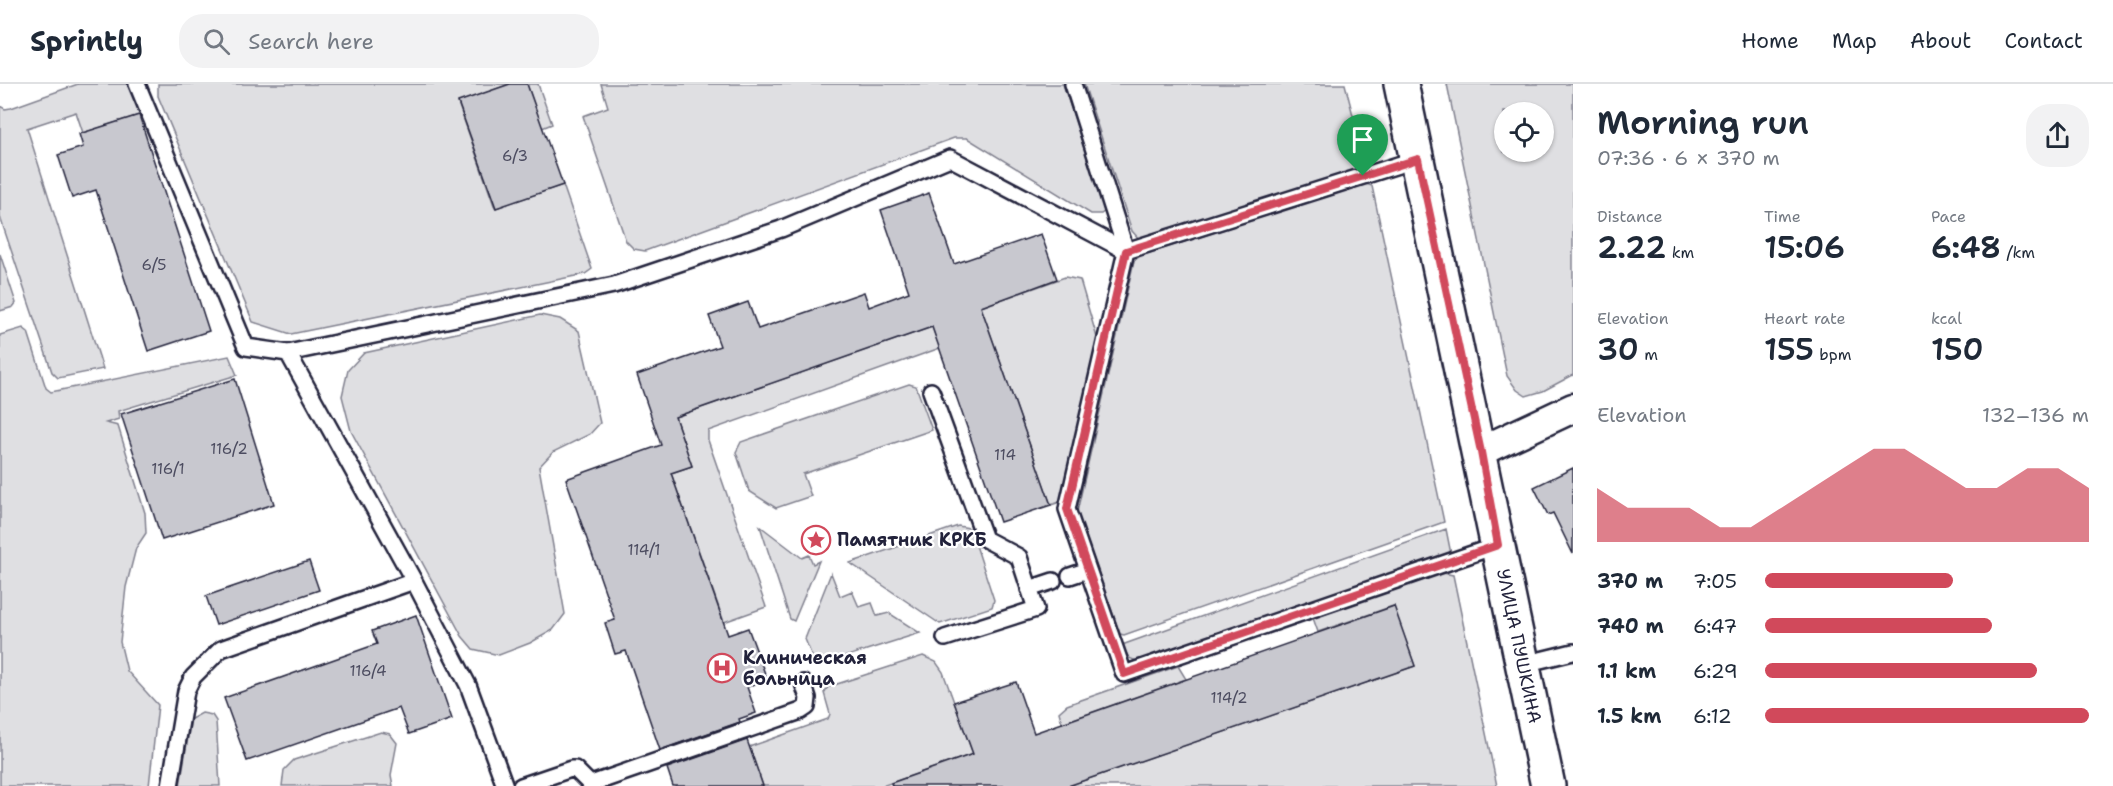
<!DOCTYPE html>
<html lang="en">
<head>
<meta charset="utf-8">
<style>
  :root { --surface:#fff; --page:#f2f2f3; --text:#1f2937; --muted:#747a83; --line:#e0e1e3; --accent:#d1495b }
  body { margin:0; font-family:"Shantell Sans",sans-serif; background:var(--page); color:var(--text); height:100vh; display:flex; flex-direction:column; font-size:22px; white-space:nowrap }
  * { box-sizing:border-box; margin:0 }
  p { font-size:20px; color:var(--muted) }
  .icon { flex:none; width:33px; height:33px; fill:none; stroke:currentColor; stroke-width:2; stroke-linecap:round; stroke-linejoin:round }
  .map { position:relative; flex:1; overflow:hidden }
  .panel { display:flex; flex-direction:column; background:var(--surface); width:540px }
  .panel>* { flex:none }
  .controls { position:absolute; left:1494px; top:18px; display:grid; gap:12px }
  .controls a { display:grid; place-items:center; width:60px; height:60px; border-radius:50%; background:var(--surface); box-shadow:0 2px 4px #0004; font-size:30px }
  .pin { position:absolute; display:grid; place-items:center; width:51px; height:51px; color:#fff; margin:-62px -26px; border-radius:50% 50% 50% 0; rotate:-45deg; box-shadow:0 0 6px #0007 }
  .pin .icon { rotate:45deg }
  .round { display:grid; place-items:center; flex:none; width:63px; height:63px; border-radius:24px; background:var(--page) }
  .overview { display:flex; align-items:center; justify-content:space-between; height:102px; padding:0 24px }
  h1 { font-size:33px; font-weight:600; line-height:45px }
  .figures { display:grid; grid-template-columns:repeat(3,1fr); gap:9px; height:102px; padding:6px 24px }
  .figures div { display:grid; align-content:center }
  .figures b { font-size:30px; font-weight:600 }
  .figures small { font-size:16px; font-weight:400 }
  .figures p { font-size:16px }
  .chart { height:168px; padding:12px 24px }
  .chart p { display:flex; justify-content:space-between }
  .chart svg { width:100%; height:108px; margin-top:6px; fill:var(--accent); opacity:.7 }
  ul { padding:0 24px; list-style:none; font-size:20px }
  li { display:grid; grid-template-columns:96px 72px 1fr; align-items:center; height:45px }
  li i { height:15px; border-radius:8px; background:var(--accent) }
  header { display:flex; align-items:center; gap:36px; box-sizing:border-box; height:84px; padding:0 30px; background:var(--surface); border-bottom:2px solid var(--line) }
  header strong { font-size:28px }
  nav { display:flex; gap:33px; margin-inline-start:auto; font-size:21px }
  .search { width:420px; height:54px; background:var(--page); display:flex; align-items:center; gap:15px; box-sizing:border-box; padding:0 21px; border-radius:24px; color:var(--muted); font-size:22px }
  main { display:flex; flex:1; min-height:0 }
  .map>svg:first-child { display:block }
  .green { fill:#dfdfe2; stroke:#80808e; stroke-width:1.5; fill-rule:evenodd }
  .building { fill:#c8c8cf; stroke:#22223b; stroke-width:1.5 }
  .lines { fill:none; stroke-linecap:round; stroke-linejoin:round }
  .lane-casing { stroke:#22223b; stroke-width:20 }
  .street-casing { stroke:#22223b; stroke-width:33 }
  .secondary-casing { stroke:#22223b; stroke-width:38 }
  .lane { stroke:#fff; stroke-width:15 }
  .street { stroke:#fff; stroke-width:28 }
  .secondary { stroke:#fff; stroke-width:33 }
  .route-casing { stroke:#fff; stroke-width:12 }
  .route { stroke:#d1495b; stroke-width:8 }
  .labels { text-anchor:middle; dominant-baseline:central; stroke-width:4.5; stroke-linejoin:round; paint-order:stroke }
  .number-label { font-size:15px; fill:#4c4c60 }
  .poi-label { font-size:18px; font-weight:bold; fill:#22223b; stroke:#fff; text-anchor:start }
  .street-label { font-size:18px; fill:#22223b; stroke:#fff }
</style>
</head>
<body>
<header>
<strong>Sprintly</strong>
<div class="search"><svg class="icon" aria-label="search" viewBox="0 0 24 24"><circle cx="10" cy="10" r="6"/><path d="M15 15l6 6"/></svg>Search here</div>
<nav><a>Home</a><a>Map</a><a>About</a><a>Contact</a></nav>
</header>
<main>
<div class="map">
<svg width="1573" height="702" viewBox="0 0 1573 702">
  <rect width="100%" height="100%" fill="#fff"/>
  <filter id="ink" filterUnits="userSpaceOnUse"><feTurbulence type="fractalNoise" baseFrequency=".0167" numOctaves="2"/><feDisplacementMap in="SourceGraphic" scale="12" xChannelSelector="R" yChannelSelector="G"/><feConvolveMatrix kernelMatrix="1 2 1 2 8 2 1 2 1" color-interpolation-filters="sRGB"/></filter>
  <g filter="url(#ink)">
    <!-- green -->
    <path class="green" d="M 78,0 L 129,0 L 140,31 L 83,49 L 76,28 L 27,44 L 103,285 L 58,294 L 52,288 L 0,133 L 0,22 L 5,25 L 11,24 Z
      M 158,0 L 510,0 L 458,19 L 495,124 L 563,101 L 592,185 L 585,190 L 291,250 L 253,238 L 158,12 Z
      M 527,0 L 538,0 L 552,40 L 542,44 Z
      M 601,0 L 1063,0 L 1105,127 L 1101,130 L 1091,130 L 967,54 L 954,54 L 645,167 L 634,165 L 626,157 L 583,32 L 608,23 Z
      M 1084,0 L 1345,0 L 1365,78 L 1354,88 L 1139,155 L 1132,147 Z
      M 1447,0 L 1573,0 L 1573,291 L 1543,307 L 1526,312 L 1517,306 L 1507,292 ZM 1544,28 L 1544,68 L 1504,68 L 1504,28 Z
      M 1366,100 L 1372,102 L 1444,438 L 1124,551 L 1120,550 L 1077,428 L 1134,177 L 1140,172 Z
      M 0,170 L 16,219 L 13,223 L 0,227 Z
      M 1065,193 L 1080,196 L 1098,257 L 1065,412 L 1060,418 L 1051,421 L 981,223 Z
      M 540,231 L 560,235 L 579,247 L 600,339 L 590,350 L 553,368 L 539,383 L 565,530 L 553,546 L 530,559 L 499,571 L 473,565 L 462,552 L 351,347 L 342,312 L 348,286 L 364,269 Z
      M 932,243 L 940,264 L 708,347 L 708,356 L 766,523 L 724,538 L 671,389 L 692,382 L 675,333 Z
      M 23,244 L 28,248 L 46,304 L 51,308 L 229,272 L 237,291 L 118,327 L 119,335 L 106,339 L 118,342 L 145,429 L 146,449 L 136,464 L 126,503 L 120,558 L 127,587 L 158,621 L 149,702 L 0,702 L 0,251 Z
      M 909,300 L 916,302 L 932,346 L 803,390 L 811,412 L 776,424 L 749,407 L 736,368 L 741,358 Z
      M 760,442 L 802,474 L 809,471 L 813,480 L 819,477 L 794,537 L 790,535 Z
      M 958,442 L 969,444 L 972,449 L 994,516 L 992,523 L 940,540 L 850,479 Z
      M 1446,445 L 1451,470 L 1139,578 L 1129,574 L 1122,561 Z
      M 831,489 L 840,512 L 852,507 L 859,523 L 872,519 L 877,532 L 889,529 L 920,549 L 816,582 L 805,555 Z
      M 1443,489 L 1453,491 L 1497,702 L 1068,702 L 1415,582 L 1393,522 L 1318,548 L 1313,534 Z
      M 923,572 L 936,578 L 943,588 L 973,670 L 882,702 L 763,702 L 749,663 L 828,635 L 830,630 L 824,609 L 828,603 Z
      M 1178,582 L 1186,595 L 1062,639 L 1059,628 L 1067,621 Z
      M 202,629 L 212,631 L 216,637 L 220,702 L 180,702 L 191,635 Z
      M 381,648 L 390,650 L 397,659 L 391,691 L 393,702 L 282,702 L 284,686 L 294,676 Z"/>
    <!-- building -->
    <path class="building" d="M 510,0 L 527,0 L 563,101 L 496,124 L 458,18 Z
      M 139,31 L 209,247 L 148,267 L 96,106 L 72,114 L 58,71 L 83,63 L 79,50 Z
      M 929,109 L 954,180 L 1041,150 L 1057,195 L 981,223 L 1051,421 L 1000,438 L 932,243 L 675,333 L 692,382 L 671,389 L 728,551 L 748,544 L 767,595 L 747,603 L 756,629 L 739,635 L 740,638 L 660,666 L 626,567 L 615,570 L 605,539 L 615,536 L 566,395 L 661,361 L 637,291 L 720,262 L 709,232 L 748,218 L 758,245 L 864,208 L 869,223 L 909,208 L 881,126 Z
      M 235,295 L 274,420 L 162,456 L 121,330 Z
      M 1573,384 L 1573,470 L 1553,429 L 1548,431 L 1534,403 Z
      M 309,477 L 319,506 L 216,541 L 206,512 Z
      M 1394,522 L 1415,582 L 1068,702 L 892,702 L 891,699 L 973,670 L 954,618 L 1016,598 L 1034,649 Z
      M 416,531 L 452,635 L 409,650 L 399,624 L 247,677 L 224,614 L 377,560 L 372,547 Z
      M 747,656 L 763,702 L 673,702 L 667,684 Z"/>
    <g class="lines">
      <!-- lane casing -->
      <g class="lane-casing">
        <path id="lane" d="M 137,0 L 246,263 L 288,269 L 614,201 L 781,145 L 950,74 L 1126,167 L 1417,75
          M 1073,0 L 1126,167 L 1067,425 L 1124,590 L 1498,461
          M 288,269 L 414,497 L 468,601 L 505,702
          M 931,307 L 985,455 L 1019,473 L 1036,525 L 945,554
          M 1070,492 L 1088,486
          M 1029,505 L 1053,497
          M 1524,580 L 1573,568
          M 170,702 L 186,607 L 193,593 L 221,565 L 414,497
          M 521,702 L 571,685 L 575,685 L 589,699 L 594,699 L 801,627 L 807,623 L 808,614 L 803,599"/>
      </g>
      <!-- street casing -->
      <g class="street-casing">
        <path id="street" d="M 1481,367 L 1573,324"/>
      </g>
      <!-- secondary casing -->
      <g class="secondary-casing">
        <path id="secondary" d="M 1401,0 C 1452,234 1501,468 1548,702"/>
      </g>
      <!-- lane -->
      <use href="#lane" class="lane"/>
      <!-- street -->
      <use href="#street" class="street"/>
      <!-- secondary -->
      <use href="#secondary" class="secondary"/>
    </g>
  </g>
  <g class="lines" filter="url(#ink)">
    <!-- route casing -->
    <g class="route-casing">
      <path id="route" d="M 1418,75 L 1481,368 L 1498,461 L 1124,590 L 1067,425 L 1126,167 Z"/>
    </g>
    <!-- route -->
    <use href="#route" class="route"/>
  </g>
  <!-- icons -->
  <defs>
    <g id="sight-ring" transform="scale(1.5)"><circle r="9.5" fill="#fff" stroke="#d1495b" stroke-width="1.5"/><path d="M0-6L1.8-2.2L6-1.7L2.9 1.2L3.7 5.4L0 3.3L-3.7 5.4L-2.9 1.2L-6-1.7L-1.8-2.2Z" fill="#d1495b"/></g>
    <g id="hospital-ring" transform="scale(1.5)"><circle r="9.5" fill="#fff" stroke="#d1495b" stroke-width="1.5"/><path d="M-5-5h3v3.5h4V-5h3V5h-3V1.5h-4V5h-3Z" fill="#d1495b"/></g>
  </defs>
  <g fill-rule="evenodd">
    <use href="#sight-ring" x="816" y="456"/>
    <use href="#hospital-ring" x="722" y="584"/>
  </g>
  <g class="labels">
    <!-- number labels -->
    <g class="number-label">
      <text x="515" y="72">6/3</text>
      <text x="154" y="181">6/5</text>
      <text x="229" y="365">116/2</text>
      <text x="1005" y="371">114</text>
      <text x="168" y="385">116/1</text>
      <text x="644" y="466">114/1</text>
      <text x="368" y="587">116/4</text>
      <text x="1229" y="614">114/2</text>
    </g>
    <!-- poi labels -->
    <g class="poi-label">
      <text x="837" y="456">Памятник КРКБ</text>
      <text x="743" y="574">Клиническая<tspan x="743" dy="21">больница</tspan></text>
    </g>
    <!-- street labels -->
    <g class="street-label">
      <text transform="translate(1519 562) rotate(78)">УЛИЦА ПУШКИНА</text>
    </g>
  </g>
</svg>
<div class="controls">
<a><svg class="icon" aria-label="locate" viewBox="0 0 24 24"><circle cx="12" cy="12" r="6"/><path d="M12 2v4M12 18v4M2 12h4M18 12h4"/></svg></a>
</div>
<div class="pin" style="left:1363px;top:92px;background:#1e9e55"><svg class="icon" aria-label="arrive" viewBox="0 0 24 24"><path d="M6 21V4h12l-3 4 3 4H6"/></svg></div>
</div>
<section class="panel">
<div class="overview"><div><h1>Morning run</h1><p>07:36 · 6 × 370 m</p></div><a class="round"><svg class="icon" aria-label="share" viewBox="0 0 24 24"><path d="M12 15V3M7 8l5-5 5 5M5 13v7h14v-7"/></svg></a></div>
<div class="figures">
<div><p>Distance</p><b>2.22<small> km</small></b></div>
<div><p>Time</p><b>15:06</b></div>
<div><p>Pace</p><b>6:48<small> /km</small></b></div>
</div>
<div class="figures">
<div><p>Elevation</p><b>30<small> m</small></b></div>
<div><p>Heart rate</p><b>155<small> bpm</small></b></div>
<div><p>kcal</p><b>150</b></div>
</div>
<div class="chart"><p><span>Elevation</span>132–136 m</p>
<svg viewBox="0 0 160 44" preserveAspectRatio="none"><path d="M0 44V22L10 30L20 30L30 30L40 38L50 38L60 30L70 22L80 14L90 6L100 6L110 14L120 22L130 22L140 14L150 14L160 22V44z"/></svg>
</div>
<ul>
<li><b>370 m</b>7:05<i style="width:58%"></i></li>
<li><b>740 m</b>6:47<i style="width:70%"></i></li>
<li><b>1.1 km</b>6:29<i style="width:84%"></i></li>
<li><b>1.5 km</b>6:12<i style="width:100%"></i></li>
</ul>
</section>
</main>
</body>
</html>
